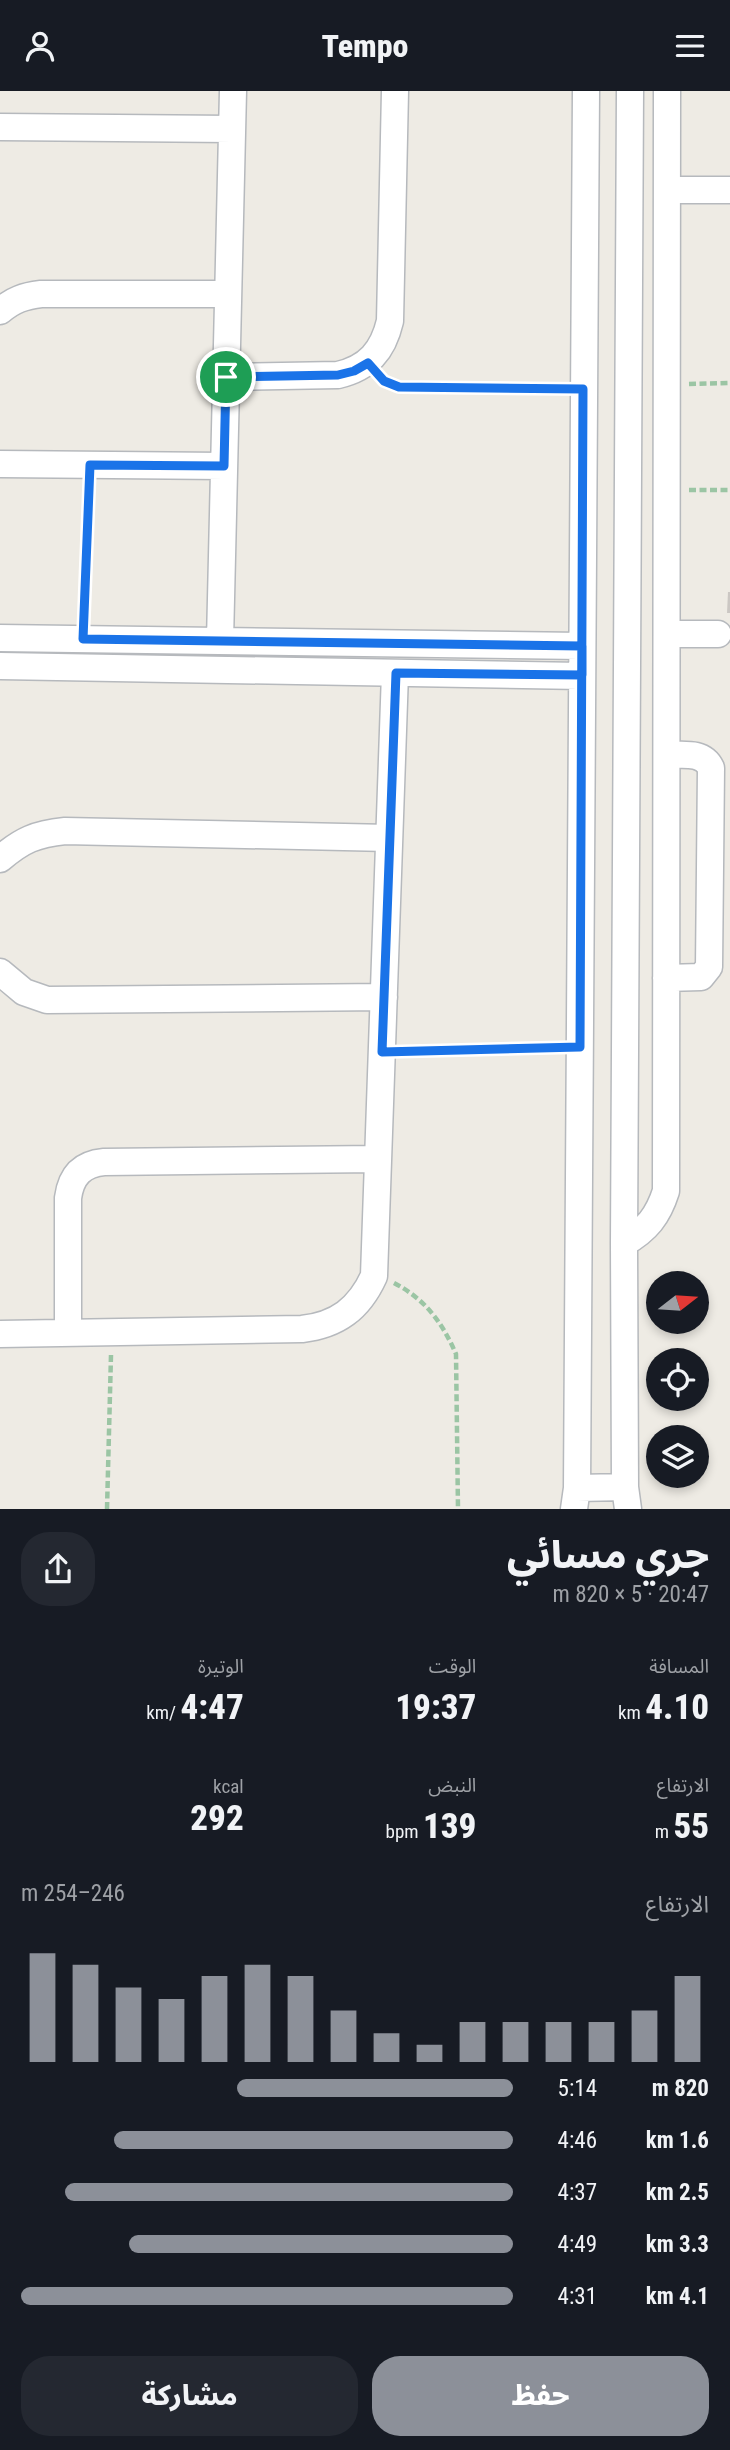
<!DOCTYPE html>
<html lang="ar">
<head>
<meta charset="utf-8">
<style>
  :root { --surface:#171b24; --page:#242831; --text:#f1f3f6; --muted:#9ea1a6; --accent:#8c9099 }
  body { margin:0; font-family:"Roboto Condensed","Noto Sans Arabic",sans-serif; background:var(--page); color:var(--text); direction:rtl; height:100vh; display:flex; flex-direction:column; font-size:26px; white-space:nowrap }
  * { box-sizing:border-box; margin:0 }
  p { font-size:23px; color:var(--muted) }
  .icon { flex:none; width:38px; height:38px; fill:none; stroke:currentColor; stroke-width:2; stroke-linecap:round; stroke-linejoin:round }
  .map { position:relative; height:1418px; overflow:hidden; direction:ltr }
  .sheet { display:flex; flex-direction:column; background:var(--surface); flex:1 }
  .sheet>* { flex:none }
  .needle { width:46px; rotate:73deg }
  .controls { position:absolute; left:646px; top:1180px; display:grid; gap:14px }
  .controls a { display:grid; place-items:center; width:63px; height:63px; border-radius:50%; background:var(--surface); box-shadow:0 4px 10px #0003; font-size:35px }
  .pin { position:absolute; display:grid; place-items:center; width:60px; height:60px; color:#fff; margin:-30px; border:4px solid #fff; border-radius:50%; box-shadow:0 2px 7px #0007 }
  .round { display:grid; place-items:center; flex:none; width:74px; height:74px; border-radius:28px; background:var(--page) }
  .head { display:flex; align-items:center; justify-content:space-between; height:119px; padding:0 21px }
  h1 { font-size:38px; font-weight:800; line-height:52px }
  .metrics { display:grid; grid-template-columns:repeat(3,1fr); gap:10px; height:119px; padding:7px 21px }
  .metrics div { display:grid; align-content:center }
  .metrics b { font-size:35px; font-weight:800 }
  .metrics small { font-size:19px; font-weight:400 }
  .metrics p { font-size:19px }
  .chart { height:196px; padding:14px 21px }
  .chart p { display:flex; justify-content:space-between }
  .chart svg { width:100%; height:126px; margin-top:7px; stroke:var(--accent); stroke-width:6 }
  .button { display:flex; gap:14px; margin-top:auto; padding:14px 21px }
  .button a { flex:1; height:80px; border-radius:28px; background:var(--accent); color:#fff; font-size:28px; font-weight:800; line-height:80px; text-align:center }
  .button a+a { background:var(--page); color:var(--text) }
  ul { padding:0 21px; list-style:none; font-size:23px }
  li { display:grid; grid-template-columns:112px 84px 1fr; align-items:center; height:52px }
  li i { height:18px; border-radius:9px; background:var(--accent) }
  header { display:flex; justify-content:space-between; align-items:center; height:91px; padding:0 21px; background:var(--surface); font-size:32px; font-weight:800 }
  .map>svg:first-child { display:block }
  .building { fill:#cbc7c3 }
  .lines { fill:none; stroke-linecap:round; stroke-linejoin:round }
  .minor-casing { stroke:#b6b9bd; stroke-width:29 }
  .path { stroke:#9bc5a4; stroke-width:4.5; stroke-dasharray:7 3.5; stroke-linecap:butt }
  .minor { stroke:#fff; stroke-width:26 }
  .route-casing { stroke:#fff; stroke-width:14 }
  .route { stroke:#1a73e8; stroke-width:9 }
</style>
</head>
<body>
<header><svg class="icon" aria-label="menu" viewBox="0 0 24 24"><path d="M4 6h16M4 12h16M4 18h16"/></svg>Tempo<svg class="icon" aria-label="person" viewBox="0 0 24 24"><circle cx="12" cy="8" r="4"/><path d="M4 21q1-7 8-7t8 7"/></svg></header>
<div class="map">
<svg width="730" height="1418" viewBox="0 0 730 1418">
  <rect width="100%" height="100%" fill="#eeebe4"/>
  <!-- building -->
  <path class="building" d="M 728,501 L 730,501 L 730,522 L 727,522 Z"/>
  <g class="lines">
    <!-- minor casing -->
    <g class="minor-casing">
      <path id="minor" d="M 0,36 L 232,38
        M 667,99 L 730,99
        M 0,220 C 13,209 24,205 41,203 L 228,203
        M 226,286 L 338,284 C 368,277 383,260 390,230 L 395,0
        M 0,373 L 224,375
        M 667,543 L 718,543
        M 0,547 L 582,555
        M 220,550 L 233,0
        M 0,575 L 582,585
        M 0,768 C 22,749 36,743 65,740 L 389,747
        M 0,881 L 24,901 L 47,909 L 384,906
        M 666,887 L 701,886 L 709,876 L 711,677 C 703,660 683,664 667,664
        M 624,1152 C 647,1139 658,1125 666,1100 L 667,0
        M 68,1242 L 68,1107 C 71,1085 82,1073 104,1071 L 378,1068
        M 0,1243 L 302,1238 C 337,1234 359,1218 374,1185 L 395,582
        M 577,1397 L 625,1396
        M 574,1418 L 577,1397 L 586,0
        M 628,1418 L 625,1396 L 624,1152 L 630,0"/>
    </g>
    <!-- path -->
    <path class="path" d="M 382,288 L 399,295 L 561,297
      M 689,293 L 730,292
      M 689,399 L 730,399
      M 84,527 L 89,396
      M 402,960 L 558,957
      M 394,1192 C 425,1208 442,1231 456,1263 L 458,1418
      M 107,1418 L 111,1264"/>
    <!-- minor -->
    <use href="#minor" class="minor"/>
  </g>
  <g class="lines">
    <!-- route casing -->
    <g class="route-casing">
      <path id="route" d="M 226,286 L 224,375 L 90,374 L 83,548 L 582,555 L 582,584 L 396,582 L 382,961 L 580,956 L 583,298 L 399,296 L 384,290 L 368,272 L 354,280 L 338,284 L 226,286"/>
    </g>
    <!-- route -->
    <use href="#route" class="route"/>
  </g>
</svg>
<div class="controls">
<a><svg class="needle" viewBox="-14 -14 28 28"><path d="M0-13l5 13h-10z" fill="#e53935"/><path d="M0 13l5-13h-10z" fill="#9ea1a6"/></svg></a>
<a><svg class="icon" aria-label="locate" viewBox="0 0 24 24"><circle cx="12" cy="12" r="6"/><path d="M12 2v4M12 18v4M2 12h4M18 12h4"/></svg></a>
<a><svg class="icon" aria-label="layers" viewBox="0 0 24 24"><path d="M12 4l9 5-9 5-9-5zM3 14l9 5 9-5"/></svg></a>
</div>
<div class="pin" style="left:226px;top:286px;background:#1e9e55"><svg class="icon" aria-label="arrive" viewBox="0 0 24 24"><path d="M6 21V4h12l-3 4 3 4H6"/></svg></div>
</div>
<section class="sheet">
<div class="head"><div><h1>جري مسائي</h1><p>20:47 · 5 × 820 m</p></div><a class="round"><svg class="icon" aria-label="share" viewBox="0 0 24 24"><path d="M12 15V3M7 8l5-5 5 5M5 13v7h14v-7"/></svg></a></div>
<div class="metrics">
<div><p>المسافة</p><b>4.10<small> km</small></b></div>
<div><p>الوقت</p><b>19:37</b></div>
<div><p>الوتيرة</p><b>4:47<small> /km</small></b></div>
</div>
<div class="metrics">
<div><p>الارتفاع</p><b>55<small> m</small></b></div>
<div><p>النبض</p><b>139<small> bpm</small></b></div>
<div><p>kcal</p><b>292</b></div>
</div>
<div class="chart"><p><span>الارتفاع</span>246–254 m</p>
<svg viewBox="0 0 160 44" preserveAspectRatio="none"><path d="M5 44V6M15 44V10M25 44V18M35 44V22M45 44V14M55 44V10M65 44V14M75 44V26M85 44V34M95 44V38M105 44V30M115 44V30M125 44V30M135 44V30M145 44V26M155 44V14"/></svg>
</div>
<ul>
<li><b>820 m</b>5:14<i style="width:56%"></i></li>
<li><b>1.6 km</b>4:46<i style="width:81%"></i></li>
<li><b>2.5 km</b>4:37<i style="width:91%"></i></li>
<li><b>3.3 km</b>4:49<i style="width:78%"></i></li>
<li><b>4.1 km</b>4:31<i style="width:100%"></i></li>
</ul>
<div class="button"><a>حفظ</a><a>مشاركة</a></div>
</section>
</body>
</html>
